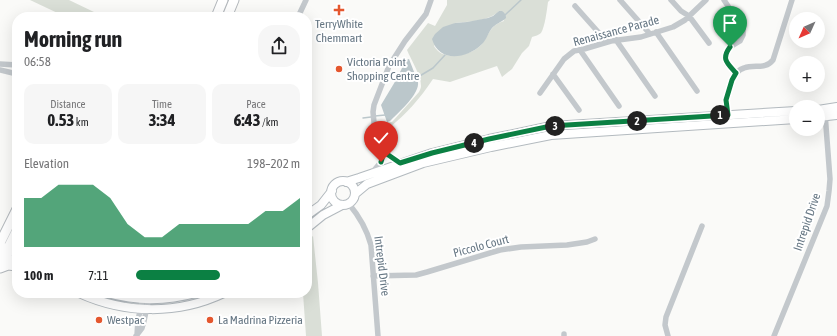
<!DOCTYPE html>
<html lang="en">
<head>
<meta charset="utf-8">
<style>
  :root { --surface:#fff; --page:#f6f6f6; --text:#202124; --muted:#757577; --accent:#0b8043 }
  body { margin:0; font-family:"Asap Condensed",sans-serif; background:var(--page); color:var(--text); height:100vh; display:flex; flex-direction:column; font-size:15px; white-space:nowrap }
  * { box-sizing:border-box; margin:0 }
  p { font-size:13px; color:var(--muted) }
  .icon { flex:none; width:22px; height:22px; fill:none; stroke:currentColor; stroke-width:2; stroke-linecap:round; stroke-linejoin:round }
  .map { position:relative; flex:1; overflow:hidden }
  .details { position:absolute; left:12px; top:12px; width:300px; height:286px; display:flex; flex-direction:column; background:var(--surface); border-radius:16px; box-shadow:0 4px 16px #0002 }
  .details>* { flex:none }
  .needle { width:26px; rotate:225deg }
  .buttons { position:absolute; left:789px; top:12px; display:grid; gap:8px }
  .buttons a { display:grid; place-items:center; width:36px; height:36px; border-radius:50%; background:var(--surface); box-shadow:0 4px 16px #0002; font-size:20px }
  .pin { position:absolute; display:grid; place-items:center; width:34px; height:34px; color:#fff; margin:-41px -17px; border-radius:50% 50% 50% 0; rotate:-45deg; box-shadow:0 0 4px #0007 }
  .pin .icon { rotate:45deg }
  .km { position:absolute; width:20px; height:20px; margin:-10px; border-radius:50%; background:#222; color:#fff; font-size:11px; line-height:20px; text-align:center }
  .round { display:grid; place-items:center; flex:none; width:42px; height:42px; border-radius:16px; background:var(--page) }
  .headline { display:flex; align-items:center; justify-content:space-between; height:68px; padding:0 12px }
  h1 { font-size:22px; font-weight:700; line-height:30px }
  .stats { display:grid; grid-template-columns:repeat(3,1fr); gap:6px; height:68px; padding:4px 12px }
  .stats div { display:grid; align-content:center; border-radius:10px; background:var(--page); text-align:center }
  .stats b { font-size:17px; font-weight:700 }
  .stats small { font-size:11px; font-weight:400 }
  .stats p { font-size:11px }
  .chart { height:112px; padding:8px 12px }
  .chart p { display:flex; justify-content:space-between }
  .chart svg { width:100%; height:72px; margin-top:4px; fill:var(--accent); opacity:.7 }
  ul { padding:0 12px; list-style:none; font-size:13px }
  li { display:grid; grid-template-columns:64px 48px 1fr; align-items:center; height:30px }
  li i { height:10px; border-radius:5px; background:var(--accent) }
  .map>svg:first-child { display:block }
  .green { fill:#dadfd7; fill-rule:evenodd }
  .water { fill:#bbc7cb }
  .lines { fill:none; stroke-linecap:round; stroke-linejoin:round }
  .stream { stroke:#bbc7cb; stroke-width:1.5 }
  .secondary-casing { stroke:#b3babf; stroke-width:10 }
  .trunk-casing { stroke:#b4b9bd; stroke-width:11 }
  .minor { stroke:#c3c8cc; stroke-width:5.5 }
  .secondary { stroke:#fff; stroke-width:8 }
  .trunk { stroke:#fff; stroke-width:9 }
  .route-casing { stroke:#fff; stroke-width:8 }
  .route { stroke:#0b8043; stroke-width:5 }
  .poi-dot { fill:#e4572e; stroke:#fff; stroke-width:1.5 }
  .labels { text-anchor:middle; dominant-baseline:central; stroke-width:4; stroke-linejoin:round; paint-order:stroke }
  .poi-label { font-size:12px; fill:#657683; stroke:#fff; text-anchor:start }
  .street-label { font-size:12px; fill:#657683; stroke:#fff }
</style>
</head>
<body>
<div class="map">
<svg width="837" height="336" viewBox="0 0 837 336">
  <rect width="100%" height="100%" fill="#fafaf8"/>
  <!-- green -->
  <path class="green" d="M 30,0 L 69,0 L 94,12 L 92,17 L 66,17 Z
    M 447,0 L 550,0 L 548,2 C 547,9 545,27 541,33 C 539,35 535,36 532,37 L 529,46 L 522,53 L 512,69 L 502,77 L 497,66 L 450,82 L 433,79 C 419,100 407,113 388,129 L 384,123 L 392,122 L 419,92 C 420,90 421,88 421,86 C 421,75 411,60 407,50 L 428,23 L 435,26 L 447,5 ZM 499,11 L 504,21 C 490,25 489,35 481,45 C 473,54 454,58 443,54 C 439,53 436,49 434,46 L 455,23 C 467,22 490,21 499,11 Z
    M 313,236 L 318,283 L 322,336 L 306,336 L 303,293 L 307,293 L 307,241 Z"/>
  <!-- water -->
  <path class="water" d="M 499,11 L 502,11 C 505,13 506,15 506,18 C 502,22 497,23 493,27 C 488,32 487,40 481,45 C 466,59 439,63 432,39 L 435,34 L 443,27 L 455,23 L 467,22 L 488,18 L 493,16 Z
    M 409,59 L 418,82 C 420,94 398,113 390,121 L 387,122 L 381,105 L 396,80 L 406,60 Z"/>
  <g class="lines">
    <!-- stream -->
    <path class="stream" d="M 505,15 L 521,0
      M 416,79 L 418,77 L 433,68 L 445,55
      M 375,116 L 385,115
      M 363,118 L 371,117"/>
    <!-- secondary casing -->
    <g class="secondary-casing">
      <path id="secondary" d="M 818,110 L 837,107
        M 818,117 L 837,115
        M331 193a12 12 0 1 1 24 0a12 12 0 1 1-24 0Z
        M 346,182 L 359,178 L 432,153 L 489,139 L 551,126 L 796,111
        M 355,194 L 367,184 L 423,163 L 491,147 L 551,135 L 796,119
        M 307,215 L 321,205 L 332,191
        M 307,228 L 323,215 L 342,205
        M 3,247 L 17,253
        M 0,253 L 17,263
        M 79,293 C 125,314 178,315 224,293
        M 107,293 C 136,301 167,301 196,293"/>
    </g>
    <!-- trunk casing -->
    <g class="trunk-casing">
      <path id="trunk" d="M 216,17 L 223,0
        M 227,17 L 234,0
        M 0,243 L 17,209
        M 0,264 L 17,230
        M 0,268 L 8,265 L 17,266"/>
    </g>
    <!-- minor -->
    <path class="minor" d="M 620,0 L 650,34
      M 671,0 L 681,11 L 689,16 L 709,43
      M 724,0 L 743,29 L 743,35 L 740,41 L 730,47 L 726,53 L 727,64 L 736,73
      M 575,6 L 607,42
      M 298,17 L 306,0
      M 656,32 L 697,91
      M 616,40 L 655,96
      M 580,50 L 619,106
      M 0,64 L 17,65
      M 0,70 L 17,74
      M 553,74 L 579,110
      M 540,93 L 564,59 L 574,51 L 584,49 L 611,41 L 641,37 L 673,27 L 685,20 L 706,0
      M 728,119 C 727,113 726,106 727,100 C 728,89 733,71 744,68 C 755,64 765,70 773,60 L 792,0
      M 400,163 L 384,152 L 379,142 L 375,133 L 373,112 L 374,105 L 389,66 L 405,41 L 426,14 L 431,0
      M 371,174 L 381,162 L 384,152
      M 349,204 C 359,216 367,230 371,245 L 378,336
      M 373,276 L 416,275 L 427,272 L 500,250 L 521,247 L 567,245 L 587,242 L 595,239
      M 564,334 L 564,336
      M 137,335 L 138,320 L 144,293
      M 136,336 L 142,328 L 144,321 L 150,293
      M 668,336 L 665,325 L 666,317 L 702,226
      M 774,336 L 827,206 L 829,191 L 830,179 L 825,113"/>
    <!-- secondary -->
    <use href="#secondary" class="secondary"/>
    <!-- trunk -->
    <use href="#trunk" class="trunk"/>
  </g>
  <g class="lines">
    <!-- route casing -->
    <g class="route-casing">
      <path id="route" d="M 381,162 L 384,152 L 400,163 L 432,153 L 489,139 L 551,126 L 728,115 L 726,100 L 732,80 L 736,73 C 727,63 721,59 730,47"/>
    </g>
    <!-- route -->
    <use href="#route" class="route"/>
  </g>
  <!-- markers -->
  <g class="poi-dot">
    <path d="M337 4h4v4h4v4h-4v4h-4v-4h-4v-4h4z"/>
    <circle cx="339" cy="69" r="4"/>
    <circle cx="99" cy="320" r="4"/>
    <circle cx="210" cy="320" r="4"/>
  </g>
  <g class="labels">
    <!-- poi labels -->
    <g class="poi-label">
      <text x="339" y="24" text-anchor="middle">TerryWhite<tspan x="339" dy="14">Chemmart</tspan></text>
      <text x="347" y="62">Victoria Point<tspan x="347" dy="14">Shopping Centre</tspan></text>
      <text x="107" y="320">Westpac</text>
      <text x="218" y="320">La Madrina Pizzeria</text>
    </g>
    <!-- street labels -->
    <g class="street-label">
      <text transform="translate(616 31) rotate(-15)">Renaissance Parade</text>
      <text transform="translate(807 222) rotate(-71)">Intrepid Drive</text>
      <text transform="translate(481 246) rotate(-15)">Piccolo Court</text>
      <text transform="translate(382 266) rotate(83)">Intrepid Drive</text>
    </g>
  </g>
</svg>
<div class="buttons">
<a><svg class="needle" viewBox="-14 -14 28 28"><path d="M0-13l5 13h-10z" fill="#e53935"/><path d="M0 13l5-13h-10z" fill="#757577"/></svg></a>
<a>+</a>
<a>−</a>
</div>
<div class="pin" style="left:730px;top:47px;background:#1e9e55"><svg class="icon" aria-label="arrive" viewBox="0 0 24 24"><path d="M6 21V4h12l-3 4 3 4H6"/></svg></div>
<div class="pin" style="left:381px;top:162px;background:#d93025"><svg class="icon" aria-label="check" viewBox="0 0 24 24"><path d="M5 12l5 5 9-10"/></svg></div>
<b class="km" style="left:720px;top:115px">1</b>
<b class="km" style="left:637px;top:121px">2</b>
<b class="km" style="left:555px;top:126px">3</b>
<b class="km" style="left:474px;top:143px">4</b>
<section class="details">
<div class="headline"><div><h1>Morning run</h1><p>06:58</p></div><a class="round"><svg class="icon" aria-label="share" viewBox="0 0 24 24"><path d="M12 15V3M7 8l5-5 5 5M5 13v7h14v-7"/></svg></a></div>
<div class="stats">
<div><p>Distance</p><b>0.53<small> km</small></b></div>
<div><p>Time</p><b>3:34</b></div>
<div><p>Pace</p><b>6:43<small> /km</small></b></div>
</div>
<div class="chart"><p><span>Elevation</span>198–202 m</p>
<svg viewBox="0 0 160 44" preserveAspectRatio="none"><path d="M0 44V14L10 14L20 6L30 6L40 6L50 14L60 30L70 38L80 38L90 30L100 30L110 30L120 30L130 30L140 22L150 22L160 14V44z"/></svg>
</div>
<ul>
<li><b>100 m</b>7:11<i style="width:51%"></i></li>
</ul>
</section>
</div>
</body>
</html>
